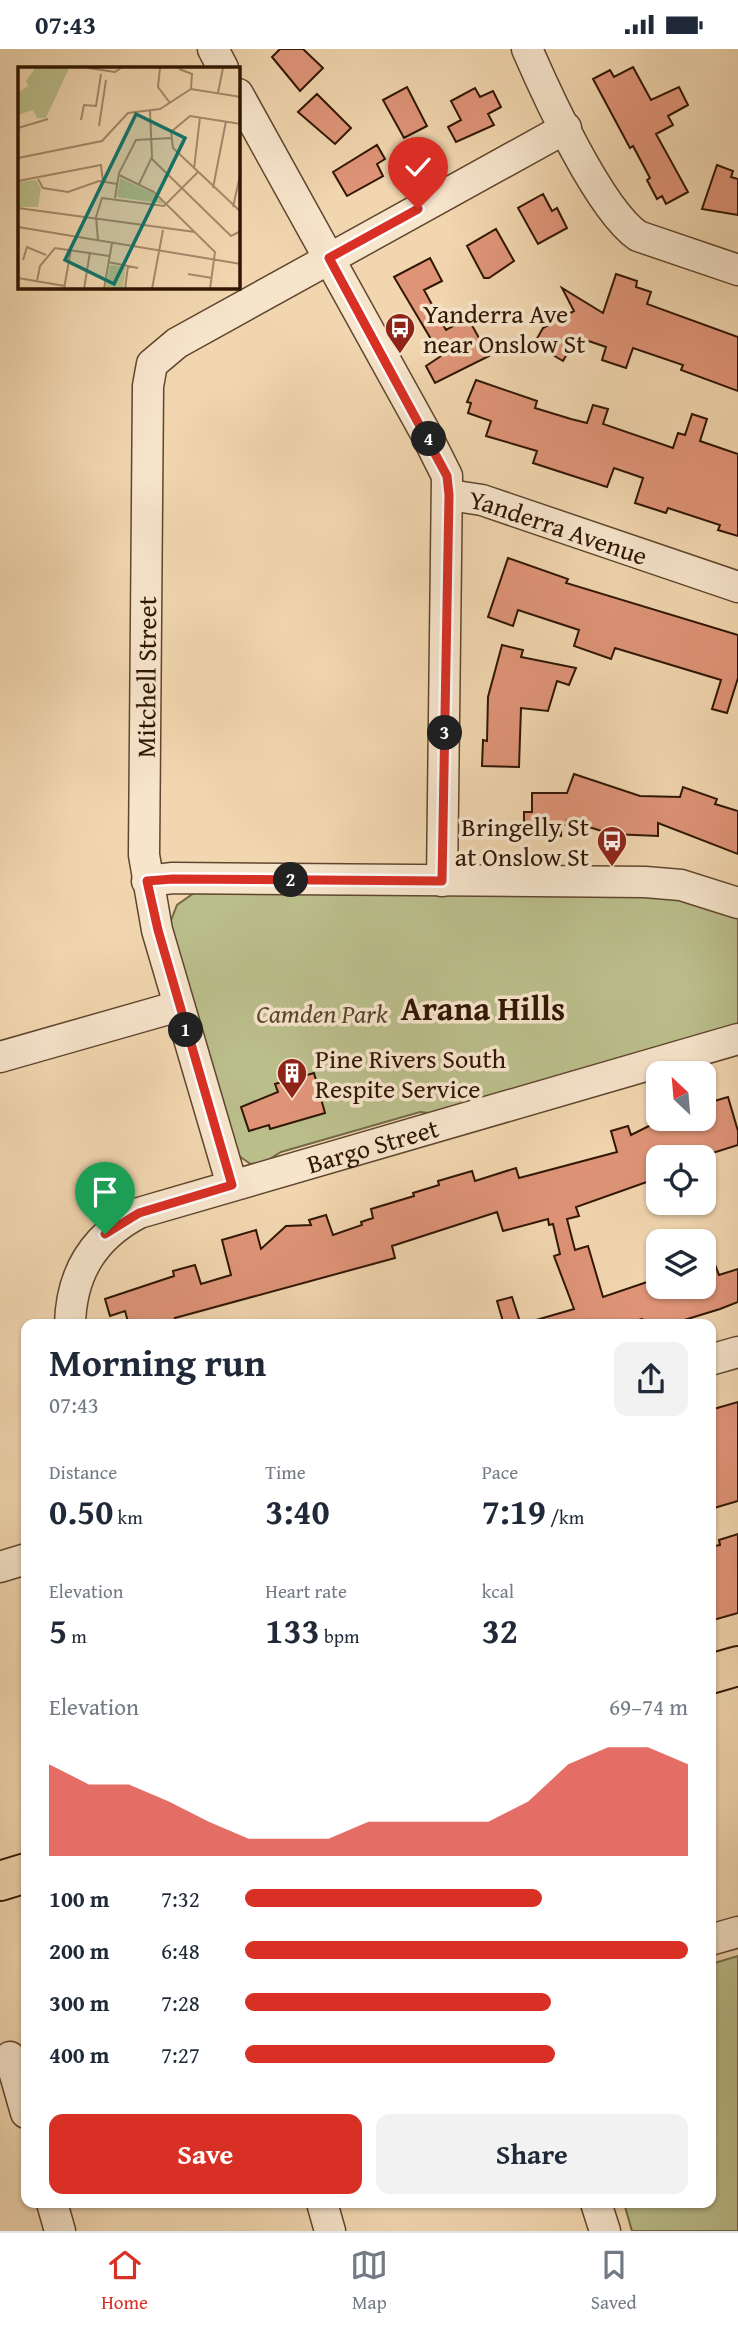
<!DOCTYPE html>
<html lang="en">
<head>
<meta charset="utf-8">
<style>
  :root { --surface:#fff; --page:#f2f2f3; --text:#1f2937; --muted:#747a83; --line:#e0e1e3; --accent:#d93025 }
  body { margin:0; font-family:"Gentium Book Plus",serif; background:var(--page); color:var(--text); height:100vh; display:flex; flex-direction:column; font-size:26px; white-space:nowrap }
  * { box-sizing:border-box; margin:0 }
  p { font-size:23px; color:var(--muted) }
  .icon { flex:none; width:38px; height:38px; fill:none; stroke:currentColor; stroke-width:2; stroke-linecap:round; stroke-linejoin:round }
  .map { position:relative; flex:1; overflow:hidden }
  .sheet { position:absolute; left:21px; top:1270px; width:695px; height:889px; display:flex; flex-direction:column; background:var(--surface); border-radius:14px; box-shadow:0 2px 5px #0004 }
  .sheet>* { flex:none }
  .needle { width:46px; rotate:334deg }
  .tools { position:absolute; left:646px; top:1012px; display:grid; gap:14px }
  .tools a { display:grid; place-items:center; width:70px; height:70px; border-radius:14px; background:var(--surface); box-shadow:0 2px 5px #0004; font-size:35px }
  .pin { position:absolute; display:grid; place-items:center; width:60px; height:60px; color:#fff; margin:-72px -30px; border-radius:50% 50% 50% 0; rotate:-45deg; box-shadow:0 0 7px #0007 }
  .pin .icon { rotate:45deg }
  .km { position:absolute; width:35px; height:35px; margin:-18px; border-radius:50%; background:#222; color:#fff; font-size:19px; line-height:35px; text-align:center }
  .round { display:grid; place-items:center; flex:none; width:74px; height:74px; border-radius:14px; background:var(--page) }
  .head { display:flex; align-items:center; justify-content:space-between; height:119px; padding:0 28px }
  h1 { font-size:38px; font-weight:700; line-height:52px }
  .figures { display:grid; grid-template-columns:repeat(3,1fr); gap:10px; height:119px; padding:7px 28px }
  .figures div { display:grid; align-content:center }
  .figures b { font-size:35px; font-weight:700 }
  .figures small { font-size:19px; font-weight:400 }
  .figures p { font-size:19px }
  .chart { height:196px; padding:14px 28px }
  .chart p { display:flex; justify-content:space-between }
  .chart svg { width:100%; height:126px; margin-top:7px; fill:var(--accent); opacity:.7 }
  .button { display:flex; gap:14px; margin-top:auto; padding:14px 28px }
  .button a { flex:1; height:80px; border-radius:14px; background:var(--accent); color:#fff; font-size:28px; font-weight:700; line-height:80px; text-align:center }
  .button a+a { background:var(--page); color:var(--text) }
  ul { padding:0 28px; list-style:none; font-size:23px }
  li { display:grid; grid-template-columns:112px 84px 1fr; align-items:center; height:52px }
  li i { height:18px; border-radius:9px; background:var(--accent) }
  .status { display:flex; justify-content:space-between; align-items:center; height:49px; padding:0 35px; background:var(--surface); direction:ltr }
  .status svg { height:19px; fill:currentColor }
  .tab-bar { display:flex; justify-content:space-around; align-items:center; height:98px; border-top:2px solid var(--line); background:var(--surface); font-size:19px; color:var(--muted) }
  .tab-bar a { display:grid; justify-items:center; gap:4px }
  .tab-bar .current { color:var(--accent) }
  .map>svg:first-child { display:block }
  .green { fill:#babe8b; stroke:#756a47; stroke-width:2 }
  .building { fill:#df9478; stroke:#301603; stroke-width:2 }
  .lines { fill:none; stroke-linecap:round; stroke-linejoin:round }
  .minor-casing { stroke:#60462e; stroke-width:33 }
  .major-casing { stroke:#301603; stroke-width:42 }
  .minor { stroke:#f6e4cb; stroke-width:30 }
  .major { stroke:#f1d6af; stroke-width:38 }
  .route-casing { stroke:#fff; stroke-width:14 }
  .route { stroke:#d93025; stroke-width:9 }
  .labels { text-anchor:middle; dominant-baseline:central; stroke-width:7; stroke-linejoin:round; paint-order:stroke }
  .poi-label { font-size:26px; fill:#301603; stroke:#f6e4cb; text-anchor:start }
  .street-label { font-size:26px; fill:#301603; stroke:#f6e4cb }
  .park-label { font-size:26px; font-style:italic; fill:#59482c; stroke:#f6e4cb }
  .district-label { font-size:33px; font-weight:bold; fill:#301603; stroke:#f6e4cb }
  .inset-road { fill:none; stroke:#a4896a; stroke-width:2 }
  .view { fill:#0f766e; fill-opacity:0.15; stroke:#0f766e; stroke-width:3.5 }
  .inset-edge { fill:none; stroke:#301603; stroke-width:3.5 }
</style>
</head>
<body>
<div class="status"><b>07:43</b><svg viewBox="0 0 49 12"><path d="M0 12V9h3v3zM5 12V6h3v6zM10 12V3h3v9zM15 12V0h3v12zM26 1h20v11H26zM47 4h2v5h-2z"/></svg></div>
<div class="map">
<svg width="738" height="2182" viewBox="0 0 738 2182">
  <rect width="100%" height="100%" fill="#f1d6af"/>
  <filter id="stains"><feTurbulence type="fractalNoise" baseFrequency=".00286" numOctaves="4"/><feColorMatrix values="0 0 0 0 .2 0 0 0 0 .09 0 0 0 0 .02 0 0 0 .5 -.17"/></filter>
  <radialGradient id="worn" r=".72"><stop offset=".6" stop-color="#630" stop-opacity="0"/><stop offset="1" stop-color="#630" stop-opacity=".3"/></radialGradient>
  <!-- green -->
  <path class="green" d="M 194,844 L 669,846 L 738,867 L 738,978 L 439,1065 L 420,1063 L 281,1103 L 265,1113 L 252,1116 L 236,1105 L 170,874 L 177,856 Z
    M 738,1907 L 738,2182 L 632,2182 L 624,2154 L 710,2154 L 711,1915 Z"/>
  <!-- building -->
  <path class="building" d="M 280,0 L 303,0 L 323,19 L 300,42 L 272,8 Z
    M 633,18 L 651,51 L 679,38 L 688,56 L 668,67 L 673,76 L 656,85 L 688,143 L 666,155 L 662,147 L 657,150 L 647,131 L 650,129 L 633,97 L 630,99 L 593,30 L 610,21 L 614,28 Z
    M 407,38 L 427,77 L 404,89 L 383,51 Z
    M 475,39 L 480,48 L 493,42 L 501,58 L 488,65 L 494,76 L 456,93 L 448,78 L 461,71 L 451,52 Z
    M 317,45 L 351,79 L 335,95 L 298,63 Z
    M 377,96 L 385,110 L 377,115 L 383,127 L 347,147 L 333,123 Z
    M 717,116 L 733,122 L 731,128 L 738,130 L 738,166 L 702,160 Z
    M 543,145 L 552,162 L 557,159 L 567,179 L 538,195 L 518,159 Z
    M 496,180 L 514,212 L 489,229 L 484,229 L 467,197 Z
    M 430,209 L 442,232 L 424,241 L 446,281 L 468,269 L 489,307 L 435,334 L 426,317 L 441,307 L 394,228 Z
    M 616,225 L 637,232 L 636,238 L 651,243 L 647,255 L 738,288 L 738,342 L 681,321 L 683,316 L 633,299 L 626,319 L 602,311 L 606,298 L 577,288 L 563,312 L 534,295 L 543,279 L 574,262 L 562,239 L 603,264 Z
    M 476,331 L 537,352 L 535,359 L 571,370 L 587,374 L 593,356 L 608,360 L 603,375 L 673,399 L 678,384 L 685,386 L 692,365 L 707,370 L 700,392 L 738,405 L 738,487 L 718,481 L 720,476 L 668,459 L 666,464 L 635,454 L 643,429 L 614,419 L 607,438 L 533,414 L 537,402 L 486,387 L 491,372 L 468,364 L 471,354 L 467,353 Z
    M 508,509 L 568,530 L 566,534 L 738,586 L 738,629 L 727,664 L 712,660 L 721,631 L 615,599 L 611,610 L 574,597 L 579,581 L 518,561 L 513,577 L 488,568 Z
    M 502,596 L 523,601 L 521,608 L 576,619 L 569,636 L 557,632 L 548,662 L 521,659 L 519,718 L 482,717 L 483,691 L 487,692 L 488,648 Z
    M 574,725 L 640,747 L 680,748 L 683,738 L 717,750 L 715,755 L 738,762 L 738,805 L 658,774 L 658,787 L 611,785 L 567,771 L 566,776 L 561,776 L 561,787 L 524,784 L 524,763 L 532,763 L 532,744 L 567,744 Z
    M 314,1024 L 325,1064 L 270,1080 L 269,1076 L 249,1082 L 241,1058 L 278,1043 L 275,1035 Z
    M 728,1048 L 738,1082 L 738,1096 L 700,1108 L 658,1108 L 658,1129 L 576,1158 L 579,1167 L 567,1170 L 575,1201 L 588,1197 L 603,1248 L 647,1233 L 651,1243 L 669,1237 L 704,1237 L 706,1192 L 719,1226 L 738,1220 L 738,1253 L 720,1260 L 668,1276 L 644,1276 L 642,1270 L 622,1276 L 536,1276 L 536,1271 L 574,1260 L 554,1207 L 560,1205 L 553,1175 L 549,1176 L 548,1170 L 503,1182 L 497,1163 L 392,1197 L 395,1209 L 175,1269 L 177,1276 L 129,1276 L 125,1262 L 110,1267 L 105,1250 L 174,1227 L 173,1222 L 195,1216 L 201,1235 L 231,1226 L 222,1191 L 256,1181 L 261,1200 L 286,1177 L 311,1176 L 309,1171 L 326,1166 L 333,1186 L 362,1176 L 361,1173 L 373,1169 L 371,1160 L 414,1147 L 413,1144 L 439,1136 L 438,1132 L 472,1122 L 475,1132 L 516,1119 L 519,1129 L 617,1103 L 611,1082 L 628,1077 L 631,1086 L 657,1073 L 656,1069 L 704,1069 L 704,1055 Z
    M 512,1248 L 521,1276 L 504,1276 L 497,1252 Z
    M 738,1353 L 738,1452 L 714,1459 L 710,1449 L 710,1361 Z
    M 738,1485 L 738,1564 L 710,1572 L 710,1526 L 714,1525 L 710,1498 L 720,1496 L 719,1491 Z"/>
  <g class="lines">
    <!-- minor casing -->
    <g class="minor-casing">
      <g id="minor">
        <path d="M 213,0 L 223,19"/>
        <path d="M 527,0 C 547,46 599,160 638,187 L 738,221"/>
        <path d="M 238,45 L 425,383 L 447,427 L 442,832"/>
        <path id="s1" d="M 449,446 L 482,451 L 738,538"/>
        <path d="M 147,832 L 173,829 L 645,833 L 681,836 L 738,854"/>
        <path d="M 0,1008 L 179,957"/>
        <path id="s2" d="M 232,1136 L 157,881 L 144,806 L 148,337 L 152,315 L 177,294 L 566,79"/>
        <path id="s3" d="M 70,1276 C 71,1225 93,1188 139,1164 L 738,990"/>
        <path d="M 710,1311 L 738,1303"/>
        <path d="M 0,1518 L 26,1510"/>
        <path d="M 710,1891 L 738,1883"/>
        <path d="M 10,2008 L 26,2064"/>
        <path d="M 52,2154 L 60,2182"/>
        <path d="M 322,2154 L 330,2182"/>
        <path d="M 596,2154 L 605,2182"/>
      </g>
    </g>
    <!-- major casing -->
    <g class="major-casing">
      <path id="major" d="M 710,1625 L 738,1617
        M 0,1832 L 26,1824"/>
    </g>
    <!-- minor -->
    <use href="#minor" class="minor"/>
    <!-- major -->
    <use href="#major" class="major"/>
  </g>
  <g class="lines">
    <!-- route casing -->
    <g class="route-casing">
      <path id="route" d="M 105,1185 L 139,1164 L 232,1136 L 158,881 L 147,832 L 173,830 L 442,832 L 449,446 L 447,427 L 329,209 L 418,160"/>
    </g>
    <!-- route -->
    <use href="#route" class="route"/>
  </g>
  <!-- icons -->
  <defs>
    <g id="bus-pin" transform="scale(1.575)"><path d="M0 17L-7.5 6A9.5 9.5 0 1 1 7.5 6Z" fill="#8f2418" stroke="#f6e4cb"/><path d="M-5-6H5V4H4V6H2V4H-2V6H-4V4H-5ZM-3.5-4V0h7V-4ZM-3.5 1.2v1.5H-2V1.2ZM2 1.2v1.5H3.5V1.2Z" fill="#fff"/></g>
    <g id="building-pin" transform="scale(1.575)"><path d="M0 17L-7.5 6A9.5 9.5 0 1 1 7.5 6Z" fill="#8f2418" stroke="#f6e4cb"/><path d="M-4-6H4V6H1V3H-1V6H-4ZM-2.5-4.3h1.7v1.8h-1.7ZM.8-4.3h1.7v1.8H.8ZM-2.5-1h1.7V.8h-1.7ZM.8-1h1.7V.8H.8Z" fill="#fff"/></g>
  </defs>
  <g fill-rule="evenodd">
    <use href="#bus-pin" x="400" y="279"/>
    <use href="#bus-pin" x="612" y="792"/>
    <use href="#building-pin" x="292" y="1024"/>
  </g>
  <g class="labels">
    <!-- poi labels -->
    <g class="poi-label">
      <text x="423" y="264">Yanderra Ave<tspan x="423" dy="30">near Onslow St</tspan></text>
      <text x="589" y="777" text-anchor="end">Bringelly St<tspan x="589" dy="30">at Onslow St</tspan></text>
      <text x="315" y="1009">Pine Rivers South<tspan x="315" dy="30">Respite Service</tspan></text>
    </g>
    <!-- street labels -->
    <g class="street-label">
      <text stroke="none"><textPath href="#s1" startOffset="114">Yanderra Avenue</textPath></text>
      <text stroke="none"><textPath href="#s2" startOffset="520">Mitchell Street</textPath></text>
      <text stroke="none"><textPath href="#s3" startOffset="382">Bargo Street</textPath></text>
    </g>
    <!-- park labels -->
    <g class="park-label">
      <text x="322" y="964">Camden Park</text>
    </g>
    <!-- district labels -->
    <g class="district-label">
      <text x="483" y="959">Arana Hills</text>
    </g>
  </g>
  <!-- overview -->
  <g transform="translate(18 18)">
    <rect width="222" height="222" fill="#f1d6af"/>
    <path d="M 17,1 L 51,1 L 28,51 L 19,51 L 15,43 L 0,48 L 0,26 L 10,19 L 8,14 ZM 102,111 L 135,126 L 147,137 L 99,130 ZM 18,113 L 23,121 L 20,140 L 0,140 L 0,115 ZM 92,198 L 108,200 L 105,222 L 88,220 Z" fill="#babe8b"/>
    <path class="inset-road" d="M 70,1 L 97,5 L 103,1M 142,1 L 140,20 L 152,36M 161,2 L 174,7 L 173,22M 200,26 L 205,1M 78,39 L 83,7M 63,53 L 66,38 L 79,39M 223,57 L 172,49 L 153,65 L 155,81 L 223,145M 81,59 L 88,13M 0,61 L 30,52M 0,91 L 84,74 L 110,46 L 142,42 L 173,22 L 223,30M 134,92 L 213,169 L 223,164M 176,102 L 182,50M 101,108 L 136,125 L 197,185 L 192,222M 20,112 L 25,121 L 50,125 L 81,114 L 99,117M 0,114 L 83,98 L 85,115M 121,117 L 134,90 L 132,44M 195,121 L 208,54M 97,131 L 101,106 L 118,73 L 153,71M 215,140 L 223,104M 0,141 L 177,165M 0,160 L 223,197M 80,173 L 78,150 L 84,131 L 146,139 L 180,105M 5,193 L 9,180 L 28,188M 90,195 L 120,201M 170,207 L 194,211M 0,211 L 47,219M 19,214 L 22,199 L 37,181 L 91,189M 46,222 L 53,182M 66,222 L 72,185M 86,222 L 94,176M 107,222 L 110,199M 134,222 L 145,163"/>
    <path class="view" d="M 118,47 L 167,71 L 96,217 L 47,193 Z"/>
    <rect width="222" height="222" class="inset-edge"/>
  </g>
  <rect width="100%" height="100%" filter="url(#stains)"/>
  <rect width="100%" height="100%" fill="url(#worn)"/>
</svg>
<div class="tools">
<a><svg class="needle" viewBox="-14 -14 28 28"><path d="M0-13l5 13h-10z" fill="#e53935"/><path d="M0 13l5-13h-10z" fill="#747a83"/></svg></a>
<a><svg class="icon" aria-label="locate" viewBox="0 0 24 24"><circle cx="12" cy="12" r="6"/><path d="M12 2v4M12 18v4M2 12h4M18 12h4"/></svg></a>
<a><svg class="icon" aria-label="layers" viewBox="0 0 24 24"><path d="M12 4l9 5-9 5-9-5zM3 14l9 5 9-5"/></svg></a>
</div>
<div class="pin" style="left:105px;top:1185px;background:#1e9e55"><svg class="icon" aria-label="arrive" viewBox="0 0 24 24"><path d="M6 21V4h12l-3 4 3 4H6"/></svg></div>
<div class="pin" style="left:418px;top:160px;background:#d93025"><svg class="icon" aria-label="check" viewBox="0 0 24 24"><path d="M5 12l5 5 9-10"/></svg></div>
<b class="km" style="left:186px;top:981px">1</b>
<b class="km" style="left:291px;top:831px">2</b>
<b class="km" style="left:445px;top:684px">3</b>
<b class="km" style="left:429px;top:390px">4</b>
<section class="sheet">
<div class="head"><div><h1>Morning run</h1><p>07:43</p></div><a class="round"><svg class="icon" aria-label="share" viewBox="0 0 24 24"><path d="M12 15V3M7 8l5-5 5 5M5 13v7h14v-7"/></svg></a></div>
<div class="figures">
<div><p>Distance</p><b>0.50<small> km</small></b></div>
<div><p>Time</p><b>3:40</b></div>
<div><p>Pace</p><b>7:19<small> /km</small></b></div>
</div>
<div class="figures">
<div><p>Elevation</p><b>5<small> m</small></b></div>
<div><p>Heart rate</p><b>133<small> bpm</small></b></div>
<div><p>kcal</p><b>32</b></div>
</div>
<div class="chart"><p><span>Elevation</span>69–74 m</p>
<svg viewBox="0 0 160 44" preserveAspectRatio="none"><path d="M0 44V12L10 19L20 19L30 25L40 32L50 38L60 38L70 38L80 32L90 32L100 32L110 32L120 25L130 12L140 6L150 6L160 12V44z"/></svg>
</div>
<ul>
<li><b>100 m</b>7:32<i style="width:67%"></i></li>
<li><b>200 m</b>6:48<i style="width:100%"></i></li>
<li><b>300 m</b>7:28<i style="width:69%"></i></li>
<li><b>400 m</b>7:27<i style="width:70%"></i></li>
</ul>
<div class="button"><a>Save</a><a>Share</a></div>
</section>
</div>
<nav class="tab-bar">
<a class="current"><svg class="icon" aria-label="home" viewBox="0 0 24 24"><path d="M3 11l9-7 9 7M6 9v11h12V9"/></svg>Home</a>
<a><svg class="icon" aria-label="map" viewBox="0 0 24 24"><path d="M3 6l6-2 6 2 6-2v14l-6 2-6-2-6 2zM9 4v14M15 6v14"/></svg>Map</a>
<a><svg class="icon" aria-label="saved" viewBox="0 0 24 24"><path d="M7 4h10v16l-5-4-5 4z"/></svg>Saved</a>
</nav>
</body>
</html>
